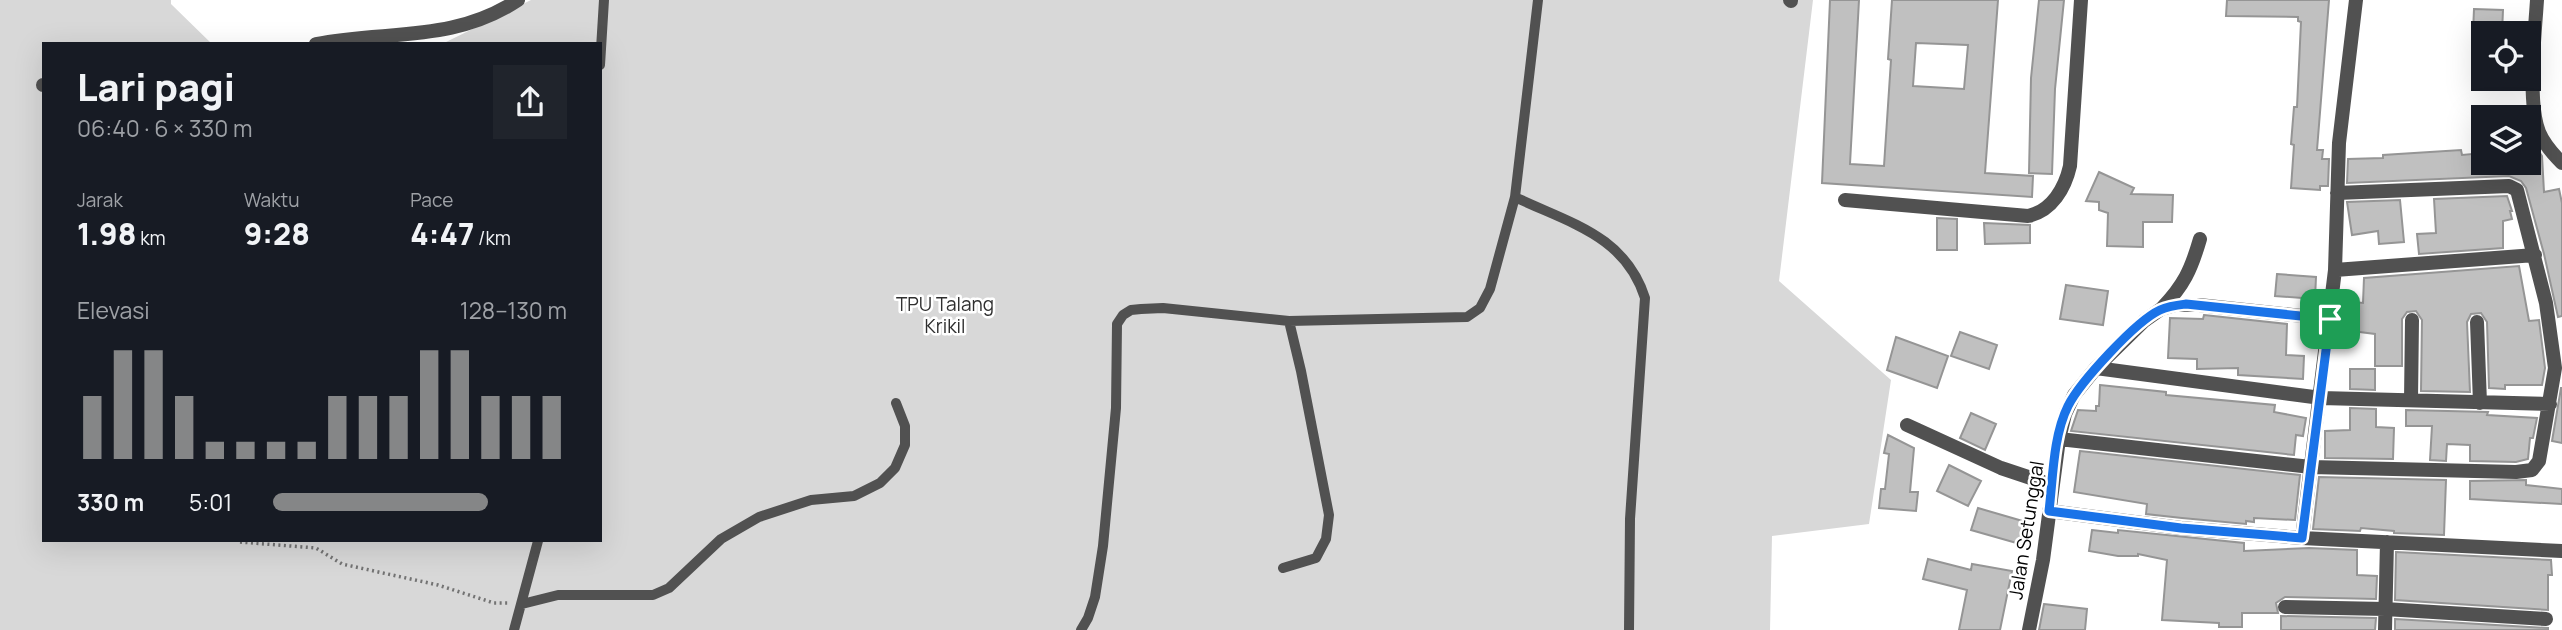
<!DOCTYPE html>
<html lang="id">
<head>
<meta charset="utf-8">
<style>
  :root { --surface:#171b24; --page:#20242c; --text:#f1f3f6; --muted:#9ea1a6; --accent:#858687 }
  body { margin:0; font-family:Manrope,sans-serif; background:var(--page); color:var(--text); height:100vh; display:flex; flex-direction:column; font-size:26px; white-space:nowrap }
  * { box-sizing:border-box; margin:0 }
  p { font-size:23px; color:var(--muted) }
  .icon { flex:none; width:38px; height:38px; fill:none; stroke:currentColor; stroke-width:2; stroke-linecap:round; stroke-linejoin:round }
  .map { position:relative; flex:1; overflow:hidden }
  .details { position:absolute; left:42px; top:42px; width:560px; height:500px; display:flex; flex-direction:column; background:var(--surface); border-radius:0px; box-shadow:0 7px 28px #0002 }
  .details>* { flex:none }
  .buttons { position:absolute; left:2471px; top:21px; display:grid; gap:14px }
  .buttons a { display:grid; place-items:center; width:70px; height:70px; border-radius:0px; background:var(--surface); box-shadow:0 7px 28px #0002; font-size:35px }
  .pin { position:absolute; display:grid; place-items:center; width:60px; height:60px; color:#fff; margin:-30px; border-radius:14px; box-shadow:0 4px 10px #0006 }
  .round { display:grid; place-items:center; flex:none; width:74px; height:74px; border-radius:0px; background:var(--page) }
  .overview { display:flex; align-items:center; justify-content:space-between; height:119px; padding:0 35px }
  h1 { font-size:38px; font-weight:800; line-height:52px }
  .metrics { display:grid; grid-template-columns:repeat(3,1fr); gap:10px; height:119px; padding:7px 35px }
  .metrics div { display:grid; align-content:center }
  .metrics b { font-size:30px; font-weight:800 }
  .metrics small { font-size:19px; font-weight:400 }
  .metrics p { font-size:19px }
  .chart { height:196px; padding:14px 35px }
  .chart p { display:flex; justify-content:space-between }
  .chart svg { width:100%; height:126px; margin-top:7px; stroke:var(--accent); stroke-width:6 }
  ul { padding:0 35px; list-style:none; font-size:23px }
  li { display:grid; grid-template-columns:112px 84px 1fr; align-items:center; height:52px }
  li i { height:18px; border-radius:9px; background:var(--accent) }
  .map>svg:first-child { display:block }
  .green { fill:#d8d8d8 }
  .building { fill:#c0c0c0; stroke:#959595; stroke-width:2; fill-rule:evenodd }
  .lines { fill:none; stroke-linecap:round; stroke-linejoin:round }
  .path { stroke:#737373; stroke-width:3.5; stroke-dasharray:2 3.5; stroke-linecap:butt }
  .lane { stroke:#515151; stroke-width:10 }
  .street { stroke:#515151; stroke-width:14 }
  .route-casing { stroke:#fff; stroke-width:14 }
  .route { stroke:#1a73e8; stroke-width:9 }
  .labels { text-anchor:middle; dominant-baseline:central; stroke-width:5; stroke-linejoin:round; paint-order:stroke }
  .park-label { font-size:19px; fill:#2f2f2f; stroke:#fff }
  .street-label { font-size:19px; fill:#000; stroke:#fff }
</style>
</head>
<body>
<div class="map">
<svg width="2562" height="630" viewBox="0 0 2562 630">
  <rect width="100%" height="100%" fill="#fff"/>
  <!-- green -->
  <path class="green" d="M 0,0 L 171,0 L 171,4 L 212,44 L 44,44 L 44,541 L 600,541 L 600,44 L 442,44 L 531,0 L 1813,0 L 1779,281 L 1891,380 L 1869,524 L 1772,536 L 1770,630 L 0,630 Z"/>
  <!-- building -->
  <path class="building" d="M 1830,0 L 1859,0 L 1850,164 L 1884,166 L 1891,60 L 1888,59 L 1892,0 L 1998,0 L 1985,173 L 2033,176 L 2032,197 L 1822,183 ZM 1916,43 L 1968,45 L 1964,89 L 1913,86 Z
    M 2039,0 L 2064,0 L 2055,89 L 2052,174 L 2029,173 L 2031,78 Z
    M 2227,0 L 2329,0 L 2317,150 L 2323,150 L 2322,159 L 2329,159 L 2328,186 L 2320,186 L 2320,190 L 2291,188 L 2294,145 L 2291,144 L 2294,107 L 2297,107 L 2301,22 L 2298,21 L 2298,17 L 2226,16 Z
    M 2474,9 L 2503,10 L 2502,33 L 2473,33 Z
    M 2536,147 L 2542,156 L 2544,192 L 2559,189 L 2562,203 L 2562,316 L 2558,317 L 2544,254 L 2526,188 L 2521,181 L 2509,176 L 2347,183 L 2348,159 L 2383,158 L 2383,155 L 2461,150 L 2462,155 L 2483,153 L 2483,163 L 2529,163 L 2529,148 Z
    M 2099,172 L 2134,188 L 2131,194 L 2173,195 L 2172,222 L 2143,222 L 2143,247 L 2107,246 L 2108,213 L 2099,210 L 2099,202 L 2086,201 Z
    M 2507,196 L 2512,211 L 2510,211 L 2512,219 L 2503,221 L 2503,248 L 2419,254 L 2417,234 L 2436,233 L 2434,199 Z
    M 2400,200 L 2404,242 L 2379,244 L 2378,231 L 2352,235 L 2347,202 Z
    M 1937,218 L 1957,219 L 1957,250 L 1937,250 Z
    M 1984,223 L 2030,225 L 2030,243 L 1985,244 Z
    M 2519,266 L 2529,321 L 2539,320 L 2545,368 L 2542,385 L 2505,385 L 2505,389 L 2489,388 L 2487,322 L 2481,313 L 2471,314 L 2467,322 L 2470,392 L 2421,391 L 2422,320 L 2416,311 L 2407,312 L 2402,319 L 2402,366 L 2375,366 L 2375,334 L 2343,330 L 2346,301 L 2363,303 L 2364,278 Z
    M 2277,274 L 2316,277 L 2315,299 L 2275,296 Z
    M 2066,285 L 2108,291 L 2103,325 L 2060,319 Z
    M 2204,315 L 2287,324 L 2286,355 L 2304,356 L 2303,379 L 2238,375 L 2238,368 L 2197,369 L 2197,359 L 2168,358 L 2170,318 L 2203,319 Z
    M 1960,332 L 1997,345 L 1989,369 L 1951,356 Z
    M 1896,337 L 1948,356 L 1937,388 L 1887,370 Z
    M 2350,369 L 2375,369 L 2375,390 L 2350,389 Z
    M 2100,385 L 2166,392 L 2166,395 L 2275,405 L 2274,412 L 2306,418 L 2303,436 L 2296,435 L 2294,455 L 2071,431 L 2078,410 L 2096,411 L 2096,406 L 2099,406 Z
    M 2561,388 L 2562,388 L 2562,443 L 2552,441 Z
    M 2350,408 L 2376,409 L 2376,427 L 2394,428 L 2393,459 L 2325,458 L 2325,431 L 2350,430 Z
    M 2406,410 L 2488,412 L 2487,415 L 2537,418 L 2533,438 L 2530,438 L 2528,459 L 2516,462 L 2470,461 L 2470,445 L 2447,444 L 2446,461 L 2430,460 L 2432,426 L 2406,426 Z
    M 1971,413 L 1996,424 L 1985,450 L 1960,438 Z
    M 1888,435 L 1914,448 L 1910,492 L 1918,492 L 1916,511 L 1879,508 L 1881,489 L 1885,489 L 1889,454 L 1884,453 Z
    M 2080,451 L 2300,475 L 2295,520 L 2254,518 L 2254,522 L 2246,521 L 2246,524 L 2182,518 L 2146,514 L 2147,504 L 2074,492 Z
    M 1949,465 L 1981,481 L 1968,506 L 1937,491 Z
    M 2319,477 L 2446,480 L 2444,535 L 2394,533 L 2394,531 L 2361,528 L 2360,531 L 2313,529 Z
    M 2526,480 L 2526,485 L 2562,489 L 2562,504 L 2470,499 L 2470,481 Z
    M 1978,508 L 2026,522 L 2020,544 L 1971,530 Z
    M 2092,530 L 2118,533 L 2118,530 L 2244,543 L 2244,551 L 2309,548 L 2357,550 L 2357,575 L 2377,576 L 2376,599 L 2285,597 L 2276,603 L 2278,613 L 2242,613 L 2242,627 L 2219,627 L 2219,623 L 2162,620 L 2167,560 L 2138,554 L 2138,556 L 2118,556 L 2089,551 Z
    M 2396,552 L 2551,560 L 2552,575 L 2548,575 L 2548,610 L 2395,600 Z
    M 1928,559 L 1971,570 L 1972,564 L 2012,571 L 2000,630 L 1959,630 L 1967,590 L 1923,579 Z
    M 2044,604 L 2087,609 L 2085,630 L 2039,630 Z
    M 2281,616 L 2376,618 L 2375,630 L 2281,630 Z
    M 2395,619 L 2548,628 L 2548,630 L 2395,630 Z"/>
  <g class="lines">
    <!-- path -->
    <path class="path" d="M 240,542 L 316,548 L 342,564 L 438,585 L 494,603 L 508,603"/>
    <!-- lane -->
    <path class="lane" d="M 600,65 L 604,0
      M 1515,197 C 1569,223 1625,235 1645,298 L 1630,519 L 1629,630
      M 1283,568 L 1316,558 L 1326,539 L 1329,515 L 1301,371 L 1289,321
      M 522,604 L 558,595 L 653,595 L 669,588 L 721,539 L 759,517 L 811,500 L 854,496 L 880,483 L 895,468 L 905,445 L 905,426 L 896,403
      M 514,630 L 538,541
      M 1081,630 L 1088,618 L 1095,597 L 1103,546 L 1116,408 L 1117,324 L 1123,315 L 1131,310 L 1141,309 L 1163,308 L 1289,321 L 1467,317 L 1480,308 L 1490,289 L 1515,197 L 1538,0"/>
    <!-- street -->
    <path class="street" d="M 1790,0 L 1791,1
      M 2537,0 C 2535,33 2527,102 2539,132 C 2544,144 2553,154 2562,163
      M 316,44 C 387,30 453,43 518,0
      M 43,85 L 44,85
      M 1845,200 L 2028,216 C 2052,211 2065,188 2070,166 L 2081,0
      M 2335,270 L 2535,255
      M 2162,308 C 2184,285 2191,270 2200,239
      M 2477,322 L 2480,403
      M 2096,368 L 2321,398 L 2550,404
      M 2411,400 L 2412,320
      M 1907,425 L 2001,468 L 2052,485
      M 2059,439 L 2311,467 L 2516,472 L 2532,470 L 2539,461 L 2555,368 L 2546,303 L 2517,190 L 2509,186 L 2337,193
      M 2049,511 L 2181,528 L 2302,538 L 2562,551
      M 2302,538 L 2335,270 L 2339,143 L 2356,0
      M 2285,607 L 2385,609 L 2546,619
      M 2029,630 L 2043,560 L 2059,439 L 2065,414 L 2074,395 L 2096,368 L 2144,321 L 2161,309 L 2175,305 L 2199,305 L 2330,319
      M 2385,630 L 2387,542"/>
  </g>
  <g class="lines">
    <!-- route casing -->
    <g class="route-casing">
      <path id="route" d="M 2186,304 L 2330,319 L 2302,538 L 2181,528 L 2049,511 C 2053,478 2053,436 2068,406 C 2080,382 2136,321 2160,310 C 2169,306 2178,305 2186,304 Z"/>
    </g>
    <!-- route -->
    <use href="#route" class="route"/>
  </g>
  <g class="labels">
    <!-- park labels -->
    <g class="park-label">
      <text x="945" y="304">TPU Talang<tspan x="945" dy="22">Krikil</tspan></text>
    </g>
    <!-- street labels -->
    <g class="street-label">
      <text transform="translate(2026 530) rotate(-81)">Jalan Setunggal</text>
    </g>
  </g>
</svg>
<div class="buttons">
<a><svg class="icon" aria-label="locate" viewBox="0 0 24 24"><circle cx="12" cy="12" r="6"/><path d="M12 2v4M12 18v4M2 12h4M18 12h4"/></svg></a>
<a><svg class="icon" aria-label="layers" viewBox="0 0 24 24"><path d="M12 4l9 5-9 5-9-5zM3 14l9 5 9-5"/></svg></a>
</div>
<div class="pin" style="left:2330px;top:319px;background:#1e9e55"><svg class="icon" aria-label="arrive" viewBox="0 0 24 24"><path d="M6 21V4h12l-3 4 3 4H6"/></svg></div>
<section class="details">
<div class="overview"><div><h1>Lari pagi</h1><p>06:40 · 6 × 330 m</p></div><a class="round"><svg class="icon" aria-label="share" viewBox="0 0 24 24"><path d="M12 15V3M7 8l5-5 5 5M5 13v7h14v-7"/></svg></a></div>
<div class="metrics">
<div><p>Jarak</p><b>1.98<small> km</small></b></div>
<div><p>Waktu</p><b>9:28</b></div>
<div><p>Pace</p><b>4:47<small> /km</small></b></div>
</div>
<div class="chart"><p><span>Elevasi</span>128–130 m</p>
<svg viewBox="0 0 160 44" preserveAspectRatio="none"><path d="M5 44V22M15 44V6M25 44V6M35 44V22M45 44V38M55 44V38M65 44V38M75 44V38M85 44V22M95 44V22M105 44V22M115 44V6M125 44V6M135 44V22M145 44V22M155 44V22"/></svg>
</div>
<ul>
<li><b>330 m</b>5:01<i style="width:73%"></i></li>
</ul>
</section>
</div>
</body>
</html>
